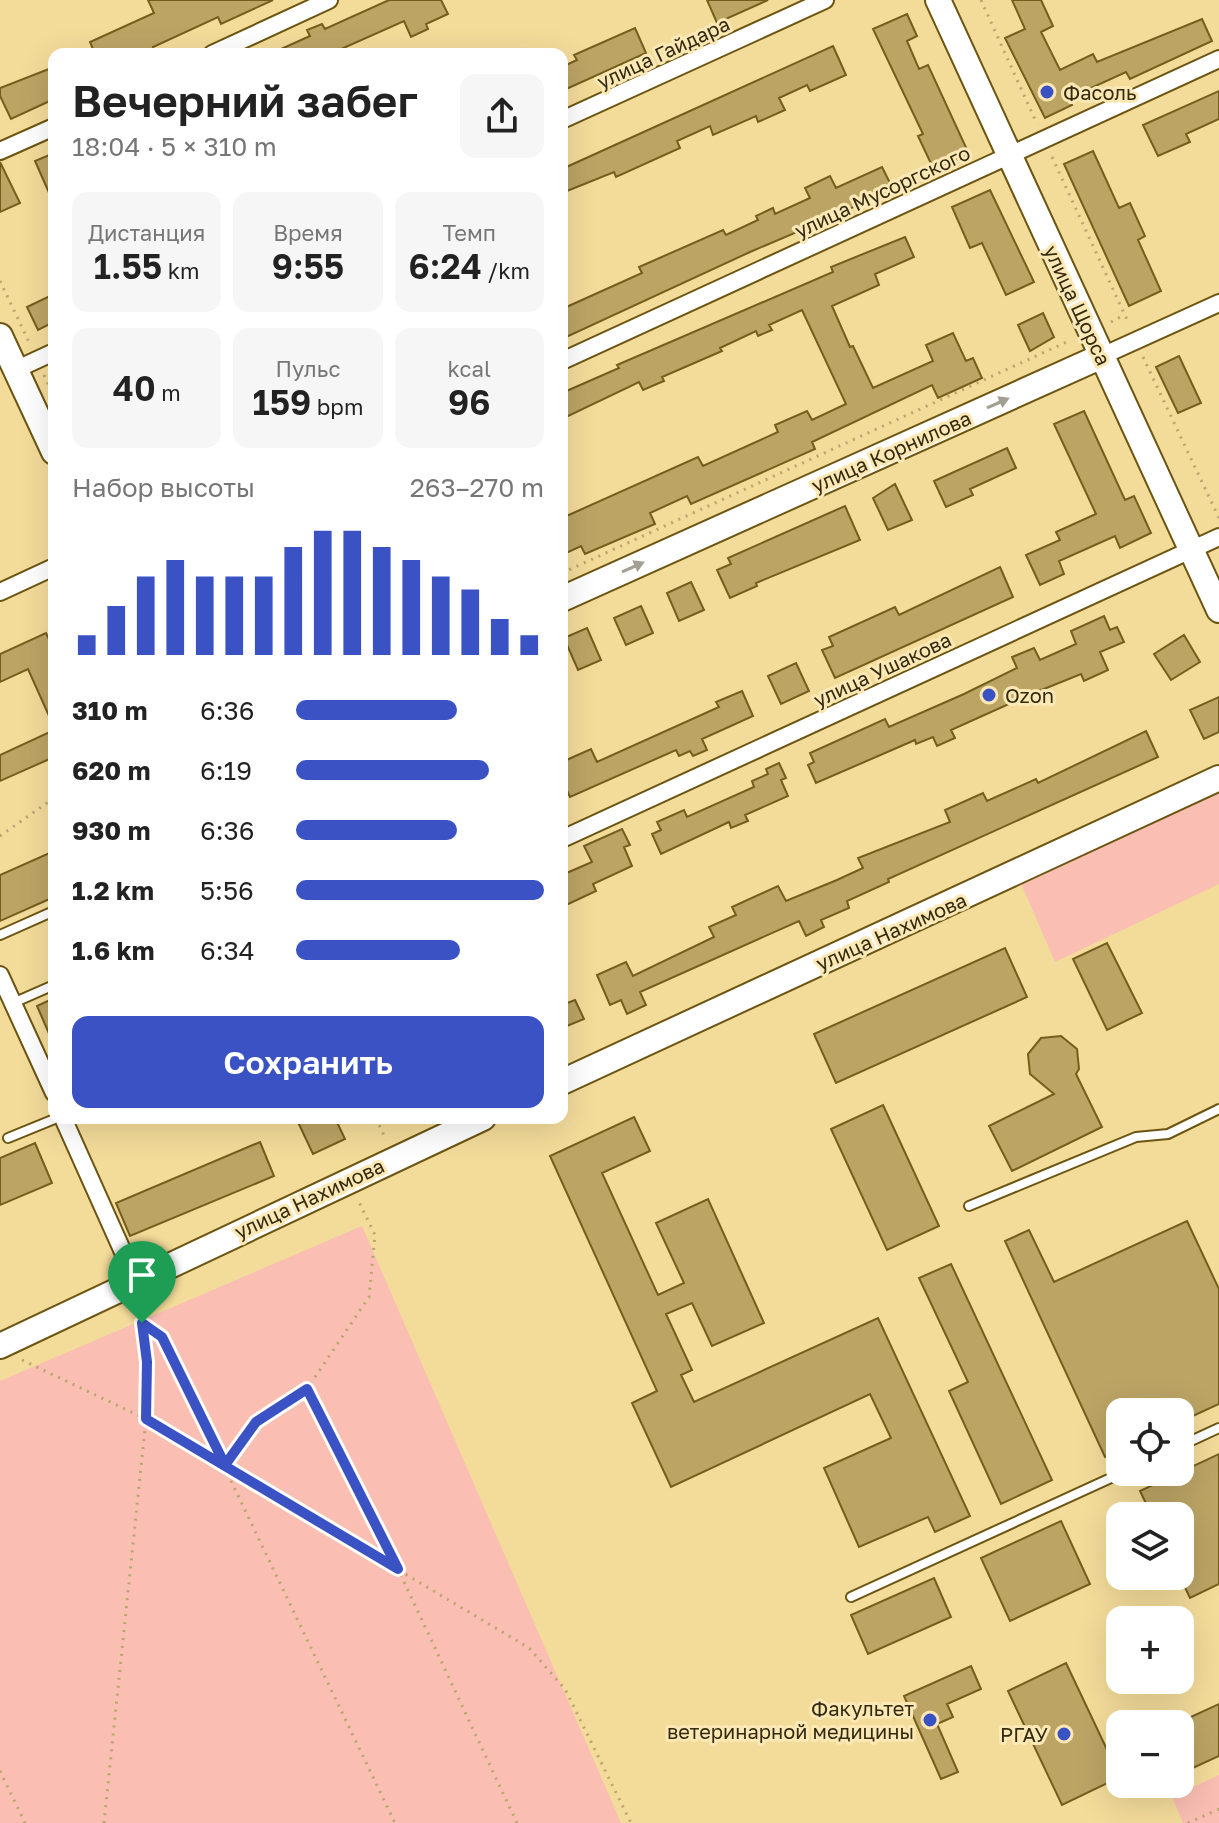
<!DOCTYPE html>
<html lang="ru">
<head>
<meta charset="utf-8">
<style>
  :root { --surface:#fff; --page:#f6f6f6; --text:#222; --muted:#767676; --accent:#3b52c5 }
  body { margin:0; font-family:"Golos Text",sans-serif; background:var(--page); color:var(--text); height:100vh; display:flex; flex-direction:column; font-size:30px; white-space:nowrap }
  * { box-sizing:border-box; margin:0 }
  p { font-size:26px; color:var(--muted) }
  .icon { flex:none; width:44px; height:44px; fill:none; stroke:currentColor; stroke-width:2; stroke-linecap:round; stroke-linejoin:round }
  .map { position:relative; flex:1; overflow:hidden }
  .details { position:absolute; left:48px; top:48px; width:520px; height:1076px; display:flex; flex-direction:column; background:var(--surface); border-radius:16px; box-shadow:0 8px 32px #0002 }
  .details>* { flex:none }
  .tools { position:absolute; left:1106px; top:1398px; display:grid; gap:16px }
  .tools a { display:grid; place-items:center; width:88px; height:88px; border-radius:16px; background:var(--surface); box-shadow:0 8px 32px #0002; font-size:40px }
  .pin { position:absolute; display:grid; place-items:center; width:68px; height:68px; color:#fff; margin:-82px -34px; border-radius:50% 50% 50% 0; rotate:-45deg; box-shadow:0 0 8px #0007 }
  .pin .icon { rotate:45deg }
  .round { display:grid; place-items:center; flex:none; width:84px; height:84px; border-radius:16px; background:var(--page) }
  .head { display:flex; align-items:center; justify-content:space-between; height:136px; padding:0 24px }
  h1 { font-size:44px; font-weight:600; line-height:60px }
  .stats { display:grid; grid-template-columns:repeat(3,1fr); gap:12px; height:136px; padding:8px 24px }
  .stats div { display:grid; align-content:center; border-radius:16px; background:var(--page); text-align:center }
  .stats b { font-size:34px; font-weight:600 }
  .stats small { font-size:22px; font-weight:400 }
  .stats p { font-size:22px }
  .chart { height:224px; padding:16px 24px }
  .chart p { display:flex; justify-content:space-between }
  .chart svg { width:100%; height:144px; margin-top:8px; stroke:var(--accent); stroke-width:6 }
  .cta { display:flex; gap:16px; margin-top:auto; padding:16px 24px }
  .cta a { flex:1; height:92px; border-radius:16px; background:var(--accent); color:#fff; font-size:32px; font-weight:600; line-height:92px; text-align:center }
  ul { padding:0 24px; list-style:none; font-size:26px }
  li { display:grid; grid-template-columns:128px 96px 1fr; align-items:center; height:60px }
  li i { height:20px; border-radius:10px; background:var(--accent) }
  .map>svg:first-child { display:block }
  .green { fill:#fabeb3 }
  .building { fill:#bca465; stroke:#745e1d; stroke-width:2 }
  .lines { fill:none; stroke-linecap:round; stroke-linejoin:round }
  .lane-casing { stroke:#6b5510; stroke-width:12 }
  .street-casing { stroke:#6b5510; stroke-width:20 }
  .secondary-casing { stroke:#6b5510; stroke-width:28 }
  .path { stroke:#b9a570; stroke-width:3; stroke-dasharray:2 6; stroke-linecap:butt }
  .lane { stroke:#fff; stroke-width:8 }
  .street { stroke:#fff; stroke-width:16 }
  .secondary { stroke:#fff; stroke-width:24 }
  .oneway { fill:#a39f93 }
  .route-casing { stroke:#fff; stroke-width:16 }
  .route { stroke:#3b52c5; stroke-width:10 }
  .poi-dot { fill:#3b52c5; stroke:#fce8b5; stroke-width:3 }
  .labels { text-anchor:middle; dominant-baseline:central; stroke-width:6; stroke-linejoin:round; paint-order:stroke }
  .street-label { font-size:20px; fill:#332a0f; stroke:#fce8b5 }
  .poi-label { font-size:20px; fill:#332a0f; stroke:#fce8b5; text-anchor:start }
</style>
</head>
<body>
<div class="map">
<svg width="1219" height="1823" viewBox="0 0 1219 1823">
  <rect width="100%" height="100%" fill="#f3db9a"/>
  <!-- green -->
  <path class="green" d="M 1219,778 L 1219,884 L 1055,962 L 1017,874 Z
    M 362,1226 L 621,1823 L 0,1823 L 0,1381 Z
    M 1219,1775 L 1219,1823 L 1183,1823 L 1172,1797 Z"/>
  <!-- building -->
  <path class="building" d="M 148,0 L 273,0 L 221,24 L 218,17 L 153,47 L 156,54 L 95,54 L 90,42 L 154,13 Z
    M 389,0 L 441,0 L 448,14 L 426,24 L 428,29 L 411,37 L 404,21 L 330,54 L 270,54 L 310,36 L 307,30 L 322,24 L 325,29 Z
    M 707,0 L 768,0 L 717,23 Z
    M 1012,0 L 1041,0 L 1053,26 L 1041,32 L 1060,70 L 1093,54 L 1097,62 L 1202,19 L 1212,41 L 1130,79 L 1126,72 L 1069,98 L 1072,105 L 1045,118 L 1005,38 L 1025,29 Z
    M 907,14 L 917,36 L 907,41 L 919,69 L 928,65 L 969,154 L 934,170 L 918,136 L 923,134 L 873,29 Z
    M 635,28 L 646,53 L 562,91 L 562,67 L 577,60 L 574,55 Z
    M 833,46 L 846,75 L 810,91 L 807,85 L 779,98 L 785,110 L 758,122 L 756,116 L 713,135 L 710,126 L 677,141 L 680,148 L 616,177 L 614,172 L 562,193 L 562,169 Z
    M 54,67 L 54,99 L 11,119 L 0,96 L 0,88 Z
    M 1219,91 L 1219,119 L 1186,134 L 1190,142 L 1158,156 L 1143,125 Z
    M 1093,151 L 1119,208 L 1130,203 L 1145,236 L 1138,240 L 1161,291 L 1129,306 L 1064,164 Z
    M 54,153 L 54,204 L 35,161 Z
    M 0,162 L 20,203 L 0,212 Z
    M 882,167 L 893,189 L 838,214 L 840,219 L 820,228 L 818,223 L 750,252 L 562,339 L 562,309 L 642,273 L 639,267 L 723,230 L 726,235 L 758,220 L 756,216 L 773,208 L 775,214 L 810,198 L 805,188 L 830,176 L 836,188 Z
    M 990,190 L 1034,282 L 1006,295 L 982,243 L 970,248 L 952,207 Z
    M 905,237 L 914,257 L 875,274 L 879,285 L 832,306 L 850,347 L 853,346 L 873,388 L 933,361 L 926,345 L 953,333 L 966,361 L 973,358 L 982,378 L 938,398 L 932,385 L 812,442 L 815,449 L 691,504 L 687,496 L 650,513 L 655,524 L 585,554 L 581,546 L 562,555 L 562,518 L 698,457 L 703,466 L 778,432 L 775,425 L 807,411 L 812,420 L 846,404 L 802,310 L 769,325 L 772,330 L 758,336 L 756,331 L 720,348 L 722,351 L 662,377 L 664,381 L 643,390 L 639,382 L 562,419 L 562,393 L 619,368 L 617,365 L 833,272 L 831,267 Z
    M 54,294 L 54,322 L 38,330 L 27,307 Z
    M 1043,313 L 1054,337 L 1030,351 L 1018,325 Z
    M 1179,356 L 1201,403 L 1178,413 L 1156,367 Z
    M 1084,411 L 1125,500 L 1134,496 L 1151,533 L 1120,548 L 1115,536 L 1059,561 L 1064,574 L 1040,585 L 1026,555 L 1060,540 L 1056,532 L 1096,514 L 1054,424 Z
    M 1007,448 L 1016,468 L 970,489 L 973,495 L 946,507 L 934,481 Z
    M 895,484 L 912,520 L 888,530 L 873,498 Z
    M 845,506 L 860,540 L 756,583 L 757,586 L 730,598 L 717,570 L 731,564 L 728,558 Z
    M 1000,567 L 1013,597 L 835,678 L 822,650 L 833,646 L 829,637 L 895,607 L 899,615 Z
    M 691,582 L 704,610 L 679,621 L 667,593 Z
    M 641,606 L 653,633 L 626,645 L 614,618 Z
    M 1104,616 L 1110,630 L 1117,627 L 1124,642 L 1100,652 L 1108,670 L 1084,681 L 1081,674 L 1029,695 L 951,730 L 955,738 L 937,746 L 933,737 L 916,744 L 915,740 L 816,783 L 808,765 L 814,762 L 810,753 L 885,719 L 889,727 L 964,694 L 1017,668 L 1012,657 L 1034,648 L 1040,660 L 1076,644 L 1071,631 Z
    M 587,628 L 601,660 L 578,670 L 564,638 Z
    M 46,633 L 54,650 L 54,727 L 28,669 L 0,682 L 0,654 Z
    M 1184,635 L 1200,662 L 1171,680 L 1154,654 Z
    M 796,663 L 809,691 L 781,704 L 768,676 Z
    M 742,691 L 753,716 L 702,739 L 707,750 L 693,756 L 690,751 L 679,756 L 676,750 L 570,797 L 562,780 L 562,762 L 591,749 L 597,762 L 719,707 L 716,702 Z
    M 1219,697 L 1219,732 L 1204,739 L 1190,710 Z
    M 54,730 L 54,757 L 0,781 L 0,755 Z
    M 1146,731 L 1158,757 L 888,879 L 889,882 L 847,901 L 849,908 L 821,920 L 824,927 L 806,936 L 799,921 L 640,992 L 646,1005 L 627,1014 L 621,1000 L 610,1005 L 597,975 L 626,962 L 633,976 L 714,937 L 709,927 L 736,915 L 732,907 L 778,886 L 786,901 L 837,880 L 863,868 L 858,858 L 950,822 L 945,810 L 983,793 L 987,801 L 1036,779 L 1038,783 Z
    M 779,763 L 786,778 L 781,780 L 788,796 L 745,815 L 748,821 L 731,828 L 729,822 L 661,854 L 652,834 L 661,830 L 657,822 L 684,810 L 687,817 L 754,787 L 752,781 L 768,774 L 766,769 Z
    M 622,829 L 630,845 L 624,847 L 632,866 L 593,884 L 596,891 L 562,907 L 562,875 L 592,862 L 584,846 Z
    M 54,851 L 54,897 L 0,921 L 0,875 Z
    M 1107,943 L 1142,1013 L 1107,1030 L 1073,959 Z
    M 1005,948 L 1027,997 L 836,1083 L 814,1034 Z
    M 54,998 L 54,1045 L 37,1006 Z
    M 575,1000 L 584,1019 L 562,1028 L 562,1005 Z
    M 1061,1036 L 1077,1049 L 1079,1069 L 1076,1074 L 1102,1127 L 1012,1171 L 989,1126 L 1054,1094 L 1030,1074 L 1028,1054 L 1041,1038 Z
    M 883,1105 L 939,1226 L 887,1250 L 831,1129 Z
    M 634,1117 L 650,1151 L 602,1173 L 658,1295 L 684,1283 L 656,1223 L 708,1199 L 764,1323 L 712,1346 L 692,1303 L 666,1314 L 692,1370 L 681,1375 L 694,1402 L 878,1318 L 970,1516 L 935,1532 L 928,1517 L 859,1547 L 824,1468 L 891,1438 L 870,1394 L 671,1487 L 632,1403 L 657,1391 L 550,1156 Z
    M 296,1118 L 335,1118 L 345,1139 L 313,1154 Z
    M 260,1142 L 274,1176 L 130,1236 L 116,1203 Z
    M 35,1143 L 52,1183 L 0,1205 L 0,1158 Z
    M 1187,1221 L 1219,1289 L 1219,1404 L 1180,1422 L 1180,1412 L 1120,1412 L 1120,1450 L 1105,1457 L 1005,1241 L 1029,1230 L 1054,1282 Z
    M 951,1264 L 1052,1480 L 1001,1504 L 949,1391 L 968,1382 L 919,1278 Z
    M 1219,1454 L 1219,1584 L 1190,1598 L 1180,1577 L 1180,1516 L 1152,1516 L 1140,1491 Z
    M 1061,1521 L 1090,1584 L 1010,1621 L 981,1558 Z
    M 934,1578 L 951,1617 L 868,1654 L 851,1615 Z
    M 1066,1663 L 1120,1777 L 1062,1805 L 1008,1691 Z
    M 971,1666 L 981,1689 L 947,1704 L 953,1717 L 937,1724 L 958,1772 L 941,1779 L 904,1696 Z
    M 1219,1704 L 1219,1756 L 1180,1774 L 1180,1722 Z"/>
  <g class="lines">
    <!-- lane casing -->
    <g class="lane-casing">
      <path id="lane" d="M 0,935 L 54,911
        M 13,1003 L 54,985
        M 8,1138 L 57,1118
        M 969,1206 L 1136,1137 L 1168,1134 L 1219,1109
        M 1180,1446 L 1219,1428
        M 851,1597 L 1124,1472"/>
    </g>
    <!-- street casing -->
    <g class="street-casing">
      <path id="street" d="M 212,54 L 329,0
        M 562,120 L 825,0
        M 0,151 L 54,127
        M 1102,356 L 1219,303
        M 562,361 L 1219,59
        M 15,370 L 54,352
        M 0,592 L 54,567
        M 562,839 L 1219,537
        M 0,975 L 54,1093
        M 63,1118 L 136,1281"/>
    </g>
    <!-- secondary casing -->
    <g class="secondary-casing">
      <path id="secondary" d="M 938,0 L 1219,610
        M 0,336 L 54,452
        M 562,599 L 1102,356
        M 562,1082 L 1219,778
        M 0,1346 L 483,1118"/>
    </g>
    <!-- path -->
    <path class="path" d="M 981,0 L 1037,124
      M 1052,157 L 1129,324
      M 0,281 L 29,342
      M 1111,322 L 1124,315
      M 1143,357 L 1219,518
      M 44,375 L 54,397
      M 562,573 L 1071,340
      M 0,836 L 54,798
      M 376,1118 L 386,1140
      M 142,1323 L 162,1337 L 395,1823
      M 22,1360 L 146,1419 L 529,1648 L 565,1689 L 631,1823
      M 307,1389 L 398,1569 L 517,1823
      M 225,1465 L 256,1422 L 307,1389 L 369,1297 L 375,1235 L 359,1202
      M 0,1771 L 25,1823
      M 104,1823 L 146,1419 L 147,1362 L 139,1306
      M 1188,1823 L 1219,1809"/>
    <!-- lane -->
    <use href="#lane" class="lane"/>
    <!-- street -->
    <use href="#street" class="street"/>
    <!-- secondary -->
    <use href="#secondary" class="secondary"/>
  </g>
  <!-- one-way arrows -->
  <defs><path id="oneway-solid" d="M-6-.8H1V-3.2L6.5 0L1 3.2V.8H-6Z" transform="scale(2)"/></defs>
  <g class="oneway">
    <use href="#oneway-solid" transform="translate(998 403) rotate(-24)"/>
    <use href="#oneway-solid" transform="translate(633 567) rotate(-24)"/>
  </g>
  <g class="lines">
    <!-- route casing -->
    <g class="route-casing">
      <path id="route" d="M 142,1323 L 147,1362 L 146,1419 L 398,1569 L 307,1389 L 256,1422 L 225,1465 L 162,1337 L 142,1323"/>
    </g>
    <!-- route -->
    <use href="#route" class="route"/>
  </g>
  <!-- markers -->
  <g class="poi-dot">
    <circle cx="1047" cy="92" r="8"/>
    <circle cx="989" cy="695" r="8"/>
    <circle cx="930" cy="1720" r="8"/>
    <circle cx="1064" cy="1734" r="8"/>
  </g>
  <g class="labels">
    <!-- street labels -->
    <g class="street-label">
      <text transform="translate(663 52) rotate(-25)">улица Гайдара</text>
      <text transform="translate(882 191) rotate(-25)">улица Мусоргского</text>
      <text transform="translate(1078 305) rotate(65)">улица Щорса</text>
      <text transform="translate(891 451) rotate(-24)">улица Корнилова</text>
      <text transform="translate(882 669) rotate(-25)">улица Ушакова</text>
      <text transform="translate(891 931) rotate(-24)">улица Нахимова</text>
      <text transform="translate(309 1198) rotate(-25)">улица Нахимова</text>
    </g>
    <!-- poi labels -->
    <g class="poi-label">
      <text x="1063" y="92">Фасоль</text>
      <text x="1005" y="695">Ozon</text>
      <text x="914" y="1708" text-anchor="end">Факультет<tspan x="914" dy="23">ветеринарной медицины</tspan></text>
      <text x="1048" y="1734" text-anchor="end">РГАУ</text>
    </g>
  </g>
</svg>
<div class="tools">
<a><svg class="icon" aria-label="locate" viewBox="0 0 24 24"><circle cx="12" cy="12" r="6"/><path d="M12 2v4M12 18v4M2 12h4M18 12h4"/></svg></a>
<a><svg class="icon" aria-label="layers" viewBox="0 0 24 24"><path d="M12 4l9 5-9 5-9-5zM3 14l9 5 9-5"/></svg></a>
<a>+</a>
<a>−</a>
</div>
<div class="pin" style="left:142px;top:1323px;background:#1e9e55"><svg class="icon" aria-label="arrive" viewBox="0 0 24 24"><path d="M6 21V4h12l-3 4 3 4H6"/></svg></div>
<section class="details">
<div class="head"><div><h1>Вечерний забег</h1><p>18:04 · 5 × 310 m</p></div><a class="round"><svg class="icon" aria-label="share" viewBox="0 0 24 24"><path d="M12 15V3M7 8l5-5 5 5M5 13v7h14v-7"/></svg></a></div>
<div class="stats">
<div><p>Дистанция</p><b>1.55<small> km</small></b></div>
<div><p>Время</p><b>9:55</b></div>
<div><p>Темп</p><b>6:24<small> /km</small></b></div>
</div>
<div class="stats">
<div><b>40<small> m</small></b></div>
<div><p>Пульс</p><b>159<small> bpm</small></b></div>
<div><p>kcal</p><b>96</b></div>
</div>
<div class="chart"><p><span>Набор высоты</span>263–270 m</p>
<svg viewBox="0 0 160 44" preserveAspectRatio="none"><path d="M5 44V38M15 44V29M25 44V20M35 44V15M45 44V20M55 44V20M65 44V20M75 44V11M85 44V6M95 44V6M105 44V11M115 44V15M125 44V20M135 44V24M145 44V33M155 44V38"/></svg>
</div>
<ul>
<li><b>310 m</b>6:36<i style="width:65%"></i></li>
<li><b>620 m</b>6:19<i style="width:78%"></i></li>
<li><b>930 m</b>6:36<i style="width:65%"></i></li>
<li><b>1.2 km</b>5:56<i style="width:100%"></i></li>
<li><b>1.6 km</b>6:34<i style="width:66%"></i></li>
</ul>
<div class="cta"><a>Сохранить</a></div>
</section>
</div>
</body>
</html>
